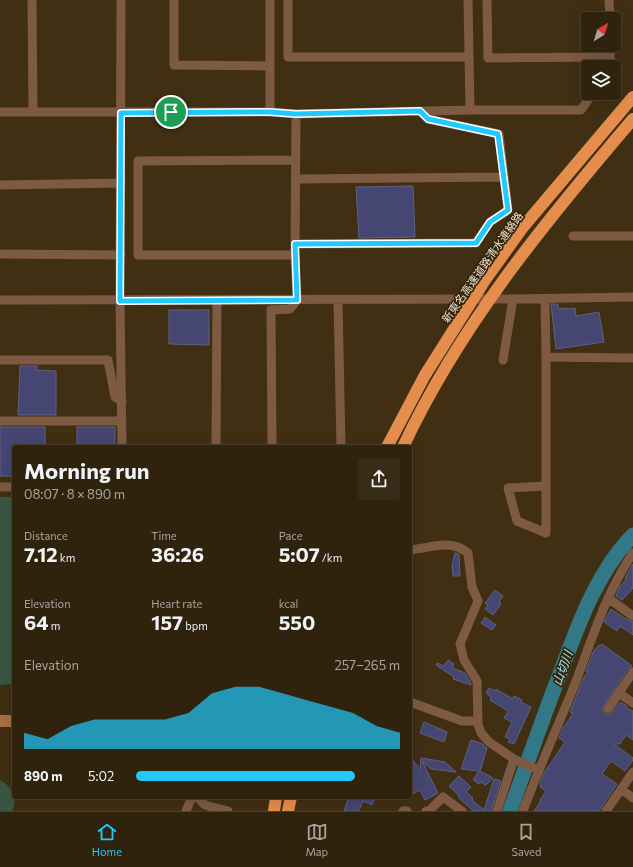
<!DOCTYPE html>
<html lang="en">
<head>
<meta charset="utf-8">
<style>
  :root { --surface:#30230e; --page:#382b17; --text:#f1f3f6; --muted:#a8a49e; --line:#4b402e; --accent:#21c9fd }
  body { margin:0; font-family:Commissioner,"Noto Sans JP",sans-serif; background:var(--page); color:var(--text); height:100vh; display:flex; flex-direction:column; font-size:15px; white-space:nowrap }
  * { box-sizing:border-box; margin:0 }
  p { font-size:13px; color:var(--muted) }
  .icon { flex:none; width:22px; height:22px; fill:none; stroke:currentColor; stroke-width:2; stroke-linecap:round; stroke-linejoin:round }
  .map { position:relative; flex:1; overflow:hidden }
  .drawer { position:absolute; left:12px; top:445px; width:400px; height:354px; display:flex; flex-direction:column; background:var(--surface); border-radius:4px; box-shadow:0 4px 16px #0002,0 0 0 1px var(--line) }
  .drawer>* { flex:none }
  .needle { width:26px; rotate:38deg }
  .controls { position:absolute; left:581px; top:12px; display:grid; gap:8px }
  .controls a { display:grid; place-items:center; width:40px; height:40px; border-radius:4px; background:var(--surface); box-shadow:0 4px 16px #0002,0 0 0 1px var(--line); font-size:20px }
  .pin { position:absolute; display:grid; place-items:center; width:34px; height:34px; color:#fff; margin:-17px; border:2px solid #fff; border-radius:50%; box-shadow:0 1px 4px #0007 }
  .round { display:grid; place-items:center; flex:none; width:42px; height:42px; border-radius:4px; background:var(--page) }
  .overview { display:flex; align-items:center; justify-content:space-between; height:68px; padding:0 12px }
  h1 { font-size:22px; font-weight:700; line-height:30px }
  .figures { display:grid; grid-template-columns:repeat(3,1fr); gap:6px; height:68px; padding:4px 12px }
  .figures div { display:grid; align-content:center }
  .figures b { font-size:20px; font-weight:700 }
  .figures small { font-size:11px; font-weight:400 }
  .figures p { font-size:11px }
  .chart { height:112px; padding:8px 12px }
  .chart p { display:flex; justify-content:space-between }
  .chart svg { width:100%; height:72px; margin-top:4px; fill:var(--accent); opacity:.7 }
  ul { padding:0 12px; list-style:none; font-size:13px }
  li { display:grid; grid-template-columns:64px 48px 1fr; align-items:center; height:30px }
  li i { height:10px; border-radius:5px; background:var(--accent) }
  .tab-bar { display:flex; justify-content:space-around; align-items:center; height:56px; border-top:1px solid var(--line); background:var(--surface); font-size:11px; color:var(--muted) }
  .tab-bar a { display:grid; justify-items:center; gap:2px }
  .tab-bar .current { color:var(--accent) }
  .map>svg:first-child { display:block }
  .green { fill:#3a5643 }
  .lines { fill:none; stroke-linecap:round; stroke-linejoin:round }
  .river { stroke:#327887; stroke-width:15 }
  .building { fill:#464673; stroke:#5f6180 }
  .street { stroke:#7e5a42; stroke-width:9 }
  .secondary { stroke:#a86f47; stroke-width:12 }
  .highway { stroke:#e58d4c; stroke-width:12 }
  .route-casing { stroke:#fff; stroke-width:8 }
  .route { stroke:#21c9fd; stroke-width:5 }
  .labels { text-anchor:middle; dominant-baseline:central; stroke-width:3.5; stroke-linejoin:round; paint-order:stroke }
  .street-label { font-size:11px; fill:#eee3d3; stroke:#362508 }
  .water-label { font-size:12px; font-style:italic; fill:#99e9fc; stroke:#362508 }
</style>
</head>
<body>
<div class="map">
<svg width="633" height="811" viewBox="0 0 633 811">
  <rect width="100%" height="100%" fill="#402f13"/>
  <!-- green -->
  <path class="green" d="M 0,497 L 14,497 L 14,684 L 0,685 Z
    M 0,780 C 12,786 18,798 12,811 L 0,811 Z"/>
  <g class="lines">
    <!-- river -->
    <path class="river" d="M 510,811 C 527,764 543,717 561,671 C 578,625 598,570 633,535"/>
  </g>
  <!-- building -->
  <path class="building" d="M 413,186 L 415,237 L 359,238 L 356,187 Z
    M 551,304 L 558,304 L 558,309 L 568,308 L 569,309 L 575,308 L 576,316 L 599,312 L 604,342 L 556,349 Z
    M 169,310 L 209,310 L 209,345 L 169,344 Z
    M 20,366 L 37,366 L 37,370 L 56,371 L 56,415 L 18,415 Z
    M 0,427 L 45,427 L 45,447 L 14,447 L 14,476 L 0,476 Z
    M 77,427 L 115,427 L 115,447 L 77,447 Z
    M 455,553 L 459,554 L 460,576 L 453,576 L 452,565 Z
    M 633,564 L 633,588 L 622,600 L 616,596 L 620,586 L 627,579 L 625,578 Z
    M 495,590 L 503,596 L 499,602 L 501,604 L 493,615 L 485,609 L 488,605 L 485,603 Z
    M 611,609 L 624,618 L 633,622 L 633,635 L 620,626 L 617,631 L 604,622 Z
    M 485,617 L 496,625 L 492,630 L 481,623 Z
    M 602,644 L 632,666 L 628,669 L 602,709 L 605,714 L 610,715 L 620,702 L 627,706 L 626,708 L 633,711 L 633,740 L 626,735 L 620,744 L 614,744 L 633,758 L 633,760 L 625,771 L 611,761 L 602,774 L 617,784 L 599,811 L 534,811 L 541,801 L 540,800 L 546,791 L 540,787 L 541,785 L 540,784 L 544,773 L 565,742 L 559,738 L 563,728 L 573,714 L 570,712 L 584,677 L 588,672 L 586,671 L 593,652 L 599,645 L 600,646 Z
    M 448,660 L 454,664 L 452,668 L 465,673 L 471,683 L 471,685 L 453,679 L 454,677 L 436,665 L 437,663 L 444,666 Z
    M 489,688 L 495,691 L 496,689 L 513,699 L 514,696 L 522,700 L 521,702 L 531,707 L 514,744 L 508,742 L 510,739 L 505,737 L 512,722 L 504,718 L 508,711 L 490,700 L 491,697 L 486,693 Z
    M 424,722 L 447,732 L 444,742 L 420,733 Z
    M 471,740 L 483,744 L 484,747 L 487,748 L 480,771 L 493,778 L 486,785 L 480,782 L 479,784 L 473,780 L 479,771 L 461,769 Z
    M 410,757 L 420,769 L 421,758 L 445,762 L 456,772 L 431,769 L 422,761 L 438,793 L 425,800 L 420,790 L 410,795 Z
    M 459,776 L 471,787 L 466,792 L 473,798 L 472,800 L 484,810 L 494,779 L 501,781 L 491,811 L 473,811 L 458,797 L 459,796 L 449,786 Z
    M 349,797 L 375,797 L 372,805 L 363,801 L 359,811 L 344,811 Z"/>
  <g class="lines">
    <!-- street -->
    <path class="street" d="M 32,0 L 33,112
      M 121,0 L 120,301 L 122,447
      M 174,0 L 174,65 L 270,66
      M 270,0 L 270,112
      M 288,0 L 288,57 L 469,57
      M 468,0 L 470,110
      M 487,0 L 488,58 L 610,57
      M 609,0 L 610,19
      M 610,45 L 610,67
      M 0,112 L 270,112 L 296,114 L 470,110 L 581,110 L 593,93
      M 296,179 L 504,177
      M 0,185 L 121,183
      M 573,236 L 633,236
      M 295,244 L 476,243 L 490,222 L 508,210 L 499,134 L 428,119 L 420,111
      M 0,254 L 121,255
      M 295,255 L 138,255 L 138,161 L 296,160
      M 545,299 L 546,357 L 633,358
      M 0,300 L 513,299 L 633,297
      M 338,300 L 341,447
      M 0,360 L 108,360 L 115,397 L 122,401
      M 503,360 L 513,299
      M 0,421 L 122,421
      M 216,447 L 217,300
      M 272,447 L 271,310 L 290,309 L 297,300 L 295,255 L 296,114
      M 546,486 L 508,488 L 517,521 L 546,533 L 546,357
      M 0,487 L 14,487
      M 410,550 C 430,548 450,538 468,553 L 472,587 L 478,601 L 460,644 L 464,660 L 477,681 L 478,724 L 481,733 L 489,742 L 514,759 L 538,770
      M 608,598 L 633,616
      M 619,693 L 633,703
      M 410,702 L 462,721 L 478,721
      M 608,709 L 633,672
      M 621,789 L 633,798
      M 197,797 L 205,805 L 228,811
      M 186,811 L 192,797
      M 403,811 L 407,811
      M 426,811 L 430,810 L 443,797 L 462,811
      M 497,811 L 514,759
      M 523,811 C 539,768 558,726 575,684 C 592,639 606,593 633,553
      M 606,811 L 633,772"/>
    <!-- secondary -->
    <path class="secondary" d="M 0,721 L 14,721"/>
    <!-- highway -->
    <path class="highway" d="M 387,447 L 425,375 L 485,280 L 523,227 L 633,97
      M 403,447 C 460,325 546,221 633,119
      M 274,811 L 276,797
      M 288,811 L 291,797"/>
  </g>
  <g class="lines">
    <!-- route casing -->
    <g class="route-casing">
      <path id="route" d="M 420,111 L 428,119 L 498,134 L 508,210 L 490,222 L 476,243 L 295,244 L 297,300 L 120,301 L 121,113 L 270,112 L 296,114 Z"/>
    </g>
    <!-- route -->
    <use href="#route" class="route"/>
  </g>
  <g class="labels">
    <!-- street labels -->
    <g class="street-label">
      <text transform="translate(482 267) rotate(-55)">新東名高速道路清水連絡路</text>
    </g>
    <!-- water labels -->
    <g class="water-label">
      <text transform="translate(562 668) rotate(-70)">山切川</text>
    </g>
  </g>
</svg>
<div class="controls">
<a><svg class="needle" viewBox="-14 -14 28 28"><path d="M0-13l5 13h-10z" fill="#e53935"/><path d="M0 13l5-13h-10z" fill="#a8a49e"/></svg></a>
<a><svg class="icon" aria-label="layers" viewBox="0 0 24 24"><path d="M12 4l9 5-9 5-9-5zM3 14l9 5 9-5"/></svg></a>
</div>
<div class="pin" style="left:171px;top:112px;background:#1e9e55"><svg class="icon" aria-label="arrive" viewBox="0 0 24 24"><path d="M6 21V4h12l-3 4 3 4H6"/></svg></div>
<section class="drawer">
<div class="overview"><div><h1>Morning run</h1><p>08:07 · 8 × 890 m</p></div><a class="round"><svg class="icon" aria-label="share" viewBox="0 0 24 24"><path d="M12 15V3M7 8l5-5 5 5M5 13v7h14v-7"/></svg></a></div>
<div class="figures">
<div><p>Distance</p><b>7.12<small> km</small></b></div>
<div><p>Time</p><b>36:26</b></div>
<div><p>Pace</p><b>5:07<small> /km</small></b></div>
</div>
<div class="figures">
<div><p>Elevation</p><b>64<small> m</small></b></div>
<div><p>Heart rate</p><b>157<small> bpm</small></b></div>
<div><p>kcal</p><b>550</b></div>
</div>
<div class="chart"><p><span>Elevation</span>257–265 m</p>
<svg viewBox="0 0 160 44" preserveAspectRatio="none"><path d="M0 44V34L10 38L20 30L30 26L40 26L50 26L60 26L70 22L80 10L90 6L100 6L110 10L120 14L130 18L140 22L150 30L160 34V44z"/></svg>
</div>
<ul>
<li><b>890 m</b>5:02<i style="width:83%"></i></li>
</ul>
</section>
</div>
<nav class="tab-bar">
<a class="current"><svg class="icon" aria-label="home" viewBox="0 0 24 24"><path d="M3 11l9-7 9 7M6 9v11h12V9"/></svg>Home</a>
<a><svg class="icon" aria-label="map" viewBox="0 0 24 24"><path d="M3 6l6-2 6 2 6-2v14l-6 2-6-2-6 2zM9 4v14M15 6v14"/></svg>Map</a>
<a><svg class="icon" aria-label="saved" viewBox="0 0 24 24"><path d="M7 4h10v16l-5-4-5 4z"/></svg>Saved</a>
</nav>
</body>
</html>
